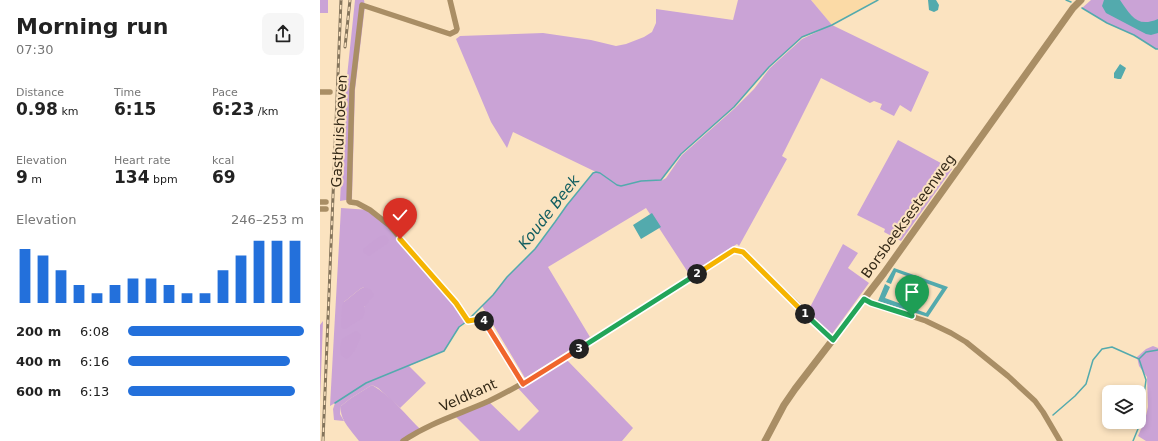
<!DOCTYPE html>
<html lang="en">
<head>
<meta charset="utf-8">
<style>
  :root { --surface:#fff; --page:#f6f6f6; --text:#222; --muted:#767676; --accent:#2370db }
  body { margin:0; font-family:"DejaVu Sans",sans-serif; background:var(--page); color:var(--text); height:100vh; display:flex; flex-direction:column; font-size:15px; white-space:nowrap }
  * { box-sizing:border-box; margin:0 }
  p { font-size:13px; color:var(--muted) }
  .icon { flex:none; width:22px; height:22px; fill:none; stroke:currentColor; stroke-width:2; stroke-linecap:round; stroke-linejoin:round }
  .map { position:relative; flex:1; overflow:hidden }
  .side { display:flex; flex-direction:column; background:var(--surface); width:320px }
  .side>* { flex:none }
  .buttons { position:absolute; left:782px; top:385px; display:grid; gap:8px }
  .buttons a { display:grid; place-items:center; width:44px; height:44px; border-radius:8px; background:var(--surface); box-shadow:0 2px 6px #0003; font-size:20px }
  .pin { position:absolute; display:grid; place-items:center; width:34px; height:34px; color:#fff; margin:-41px -17px; border-radius:50% 50% 50% 0; rotate:-45deg; box-shadow:0 0 4px #0007 }
  .pin .icon { rotate:45deg }
  .km { position:absolute; width:20px; height:20px; margin:-10px; border-radius:50%; background:#222; color:#fff; font-size:11px; line-height:20px; text-align:center }
  .round { display:grid; place-items:center; flex:none; width:42px; height:42px; border-radius:8px; background:var(--page) }
  .headline { display:flex; align-items:center; justify-content:space-between; height:68px; padding:0 16px }
  h1 { font-size:22px; font-weight:700; line-height:30px }
  .figures { display:grid; grid-template-columns:repeat(3,1fr); gap:6px; height:68px; padding:4px 16px }
  .figures div { display:grid; align-content:center }
  .figures b { font-size:17px; font-weight:700 }
  .figures small { font-size:11px; font-weight:400 }
  .figures p { font-size:11px }
  .chart { height:112px; padding:8px 16px }
  .chart p { display:flex; justify-content:space-between }
  .chart svg { width:100%; height:72px; margin-top:4px; stroke:var(--accent); stroke-width:6 }
  ul { padding:0 16px; list-style:none; font-size:13px }
  li { display:grid; grid-template-columns:64px 48px 1fr; align-items:center; height:30px }
  li i { height:10px; border-radius:5px; background:var(--accent) }
  main { display:flex; flex:1; min-height:0 }
  .map>svg:first-child { display:block }
  .built { fill:#fbdaa6 }
  .green { fill:#caa3d6; fill-rule:evenodd }
  .forest { fill:#c9a1d5 }
  .water { fill:#53aaad }
  .lines { fill:none; stroke-linecap:round; stroke-linejoin:round }
  .stream { stroke:#53aaad; stroke-width:1.5 }
  .minor { stroke:#a98e65; stroke-width:5.5 }
  .tertiary { stroke:#a98e65; stroke-width:7 }
  .rail-casing { stroke:#84745b; stroke-width:3 }
  .rail { stroke:#fbe3c0; stroke-width:1.5; stroke-dasharray:4.5; stroke-linecap:butt }
  .split-1-casing { stroke:#fff; stroke-width:8 }
  .split-2-casing { stroke:#fff; stroke-width:8 }
  .split-3-casing { stroke:#fff; stroke-width:8 }
  .split-4-casing { stroke:#fff; stroke-width:8 }
  .split-5-casing { stroke:#fff; stroke-width:8 }
  .split-1 { stroke:#22a559; stroke-width:5 }
  .split-2 { stroke:#f5b400; stroke-width:5 }
  .split-3 { stroke:#22a559; stroke-width:5 }
  .split-4 { stroke:#f0652b; stroke-width:5 }
  .split-5 { stroke:#f5b400; stroke-width:5 }
  .labels { text-anchor:middle; dominant-baseline:central; stroke-width:4; stroke-linejoin:round; paint-order:stroke }
  .street-label { font-size:14px; fill:#332816; stroke:#fbe3c0 }
  .water-label { font-size:15px; font-style:italic; fill:#135e60; stroke:#fbe3c0 }
</style>
</head>
<body>
<main>
<section class="side">
<div class="headline"><div><h1>Morning run</h1><p>07:30</p></div><a class="round"><svg class="icon" aria-label="share" viewBox="0 0 24 24"><path d="M12 15V3M7 8l5-5 5 5M5 13v7h14v-7"/></svg></a></div>
<div class="figures">
<div><p>Distance</p><b>0.98<small> km</small></b></div>
<div><p>Time</p><b>6:15</b></div>
<div><p>Pace</p><b>6:23<small> /km</small></b></div>
</div>
<div class="figures">
<div><p>Elevation</p><b>9<small> m</small></b></div>
<div><p>Heart rate</p><b>134<small> bpm</small></b></div>
<div><p>kcal</p><b>69</b></div>
</div>
<div class="chart"><p><span>Elevation</span>246–253 m</p>
<svg viewBox="0 0 160 44" preserveAspectRatio="none"><path d="M5 44V11M15 44V15M25 44V24M35 44V33M45 44V38M55 44V33M65 44V29M75 44V29M85 44V33M95 44V38M105 44V38M115 44V24M125 44V15M135 44V6M145 44V6M155 44V6"/></svg>
</div>
<ul>
<li><b>200 m</b>6:08<i style="width:100%"></i></li>
<li><b>400 m</b>6:16<i style="width:92%"></i></li>
<li><b>600 m</b>6:13<i style="width:95%"></i></li>
</ul>
</section>
<div class="map">
<svg width="838" height="441" viewBox="0 0 838 441">
  <rect width="100%" height="100%" fill="#fbe3c0"/>
  <!-- built -->
  <path class="built" d="M 491,0 L 558,0 L 512,25 Z"/>
  <!-- green -->
  <path class="green" d="M 0,0 L 8,0 L 8,13 L 0,13 Z
    M 35,0 L 44,0 L 45,6 L 35,90 L 32,199 L 20,201 L 26,86 Z
    M 418,0 L 491,0 L 512,25 L 609,72 L 591,112 L 580,105 L 574,116 L 560,109 L 562,104 L 554,101 L 550,103 L 501,78 L 462,156 L 467,159 L 419,246 L 417,244 L 369,274 L 326,208 L 228,267 L 270,337 L 205,378 L 162,306 L 173,295 L 187,277 L 215,249 L 235,222 L 247,205 L 273,173 L 276,172 L 193,132 L 187,148 L 171,122 L 136,39 L 140,36 L 223,33 L 271,40 L 296,46 L 306,44 L 324,37 L 332,32 L 336,23 L 336,9 L 413,20 ZM 501,30 L 482,39 L 450,68 L 434,89 L 415,108 L 362,155 L 346,178 L 341,181 L 361,154 L 414,107 L 449,67 L 482,37 Z
    M 771,0 L 838,0 L 838,49 L 836,49 L 814,35 L 787,23 L 762,8 Z
    M 578,140 L 632,169 L 581,241 L 564,232 L 565,229 L 537,215 Z
    M 21,208 L 50,210 L 57,215 L 148,321 L 139,327 L 124,351 L 89,366 L 106,383 L 80,408 L 58,388 L 52,385 L 31,398 L 21,406 L 20,414 L 24,421 L 14,420 L 13,409 L 15,403 L 10,406 ZM 44,287 L 45,305 L 44,307 L 24,302 L 40,289 Z
    M 523,244 L 538,253 L 528,268 L 549,283 L 512,334 L 509,334 L 487,313 Z
    M 833,346 L 838,348 L 838,441 L 826,441 L 818,436 L 825,420 L 828,407 L 827,377 L 819,366 L 817,357 L 826,349 Z
    M 245,358 L 313,428 L 302,441 L 160,441 L 134,415 L 168,401 L 199,431 L 219,411 L 197,387 Z"/>
  <!-- forest -->
  <path class="forest" d="M 65,235 L 69,240 L 68,243 L 49,256 L 43,252 L 43,249 C 50,245 57,236 65,235 Z
    M 44,287 L 50,289 L 54,295 L 44,307 L 45,312 L 43,318 L 25,329 L 23,329 L 21,326 L 22,306 L 24,302 L 40,289 Z
    M 3,321 L 0,402 L 0,325 Z
    M 36,331 L 38,332 L 41,335 C 39,342 33,357 26,359 L 21,355 L 20,347 L 22,339 Z
    M 52,385 C 71,396 86,415 101,430 L 83,441 L 39,441 C 31,430 19,420 21,406 L 31,398 Z"/>
  <!-- water -->
  <path class="water" d="M 608,0 L 616,0 L 619,5 L 618,10 L 614,12 L 609,10 Z
    M 784,0 L 800,0 C 811,16 817,28 838,19 L 838,33 L 831,35 L 826,34 L 786,13 L 782,6 Z
    M 800,64 L 806,68 L 801,79 L 798,79 L 794,78 L 794,73 Z
    M 332,213 L 341,227 L 321,239 L 313,225 Z
    M 574,268 L 628,287 L 608,317 L 558,301 L 565,284 L 570,287 L 565,298 L 606,313 L 622,289 L 576,272 L 571,284 L 566,282 Z"/>
  <g class="lines">
    <!-- stream -->
    <path class="stream" d="M 746,0 L 751,2
      M 762,8 L 787,23 L 814,35 L 836,49 L 838,49
      M 150,318 L 173,295 L 187,277 L 215,249 L 235,222 L 247,205 L 273,173 L 276,172 L 280,173 L 297,185 L 301,186 L 321,181 L 341,180 L 361,154 L 414,107 L 449,67 L 482,37 L 512,25 L 558,0
      M 819,359 L 826,352 L 838,350
      M 15,403 L 46,383 L 124,351 L 139,327 L 146,322
      M 733,415 L 755,396 L 766,384 L 773,360 L 782,349 L 792,347 L 819,359
      M 813,441 L 820,424 L 826,380 L 819,359"/>
    <!-- minor -->
    <path class="minor" d="M 130,0 L 137,29 L 136,31 L 130,34 L 42,5 L 32,90 L 29,201 L 30,202 L 37,203 L 50,210 L 69,225 L 136,303 L 148,321 L 160,319 L 165,322 L 203,384
      M 0,92 L 10,92
      M 0,202 L 6,202
      M 0,209 L 6,209
      M 544,299 L 551,303 L 606,321 L 631,333 L 646,342 L 688,376 L 715,401 L 723,412 L 740,441
      M 83,441 C 109,423 140,414 169,401 C 190,391 210,379 231,367 L 414,250 L 423,252 L 513,339"/>
    <!-- tertiary -->
    <path class="tertiary" d="M 445,441 L 464,405 L 475,389 L 564,273 L 753,8 L 761,0"/>
    <!-- rail casing -->
    <g class="rail-casing">
      <path id="rail" d="M 25,47 L 30,0
        M 3,441 L 21,0"/>
    </g>
    <!-- rail -->
    <use href="#rail" class="rail"/>
  </g>
  <g class="lines">
    <!-- split-1 casing -->
    <g class="split-1-casing">
      <path id="split-1" d="M 485,314 L 513,340 L 544,299 L 551,303 L 592,316"/>
    </g>
    <!-- split-2 casing -->
    <g class="split-2-casing">
      <path id="split-2" d="M 377,274 L 414,250 L 423,252 L 485,314"/>
    </g>
    <!-- split-3 casing -->
    <g class="split-3-casing">
      <path id="split-3" d="M 259,349 L 377,274"/>
    </g>
    <!-- split-4 casing -->
    <g class="split-4-casing">
      <path id="split-4" d="M 164,321 L 203,384 L 259,349"/>
    </g>
    <!-- split-5 casing -->
    <g class="split-5-casing">
      <path id="split-5" d="M 80,239 L 136,303 L 148,321 L 160,319 L 164,321"/>
    </g>
    <!-- split-1 -->
    <use href="#split-1" class="split-1"/>
    <!-- split-2 -->
    <use href="#split-2" class="split-2"/>
    <!-- split-3 -->
    <use href="#split-3" class="split-3"/>
    <!-- split-4 -->
    <use href="#split-4" class="split-4"/>
    <!-- split-5 -->
    <use href="#split-5" class="split-5"/>
  </g>
  <g class="labels">
    <!-- street labels -->
    <g class="street-label">
      <text transform="translate(19 131) rotate(-87)">Gasthuishoeven</text>
      <text transform="translate(588 216) rotate(-54)">Borsbeeksesteenweg</text>
      <text transform="translate(148 395) rotate(-24)">Veldkant</text>
    </g>
    <!-- water labels -->
    <g class="water-label">
      <text transform="translate(229 212) rotate(-52)">Koude Beek</text>
    </g>
  </g>
</svg>
<div class="buttons">
<a><svg class="icon" aria-label="layers" viewBox="0 0 24 24"><path d="M12 4l9 5-9 5-9-5zM3 14l9 5 9-5"/></svg></a>
</div>
<div class="pin" style="left:592px;top:316px;background:#1e9e55"><svg class="icon" aria-label="arrive" viewBox="0 0 24 24"><path d="M6 21V4h12l-3 4 3 4H6"/></svg></div>
<div class="pin" style="left:80px;top:239px;background:#d93025"><svg class="icon" aria-label="check" viewBox="0 0 24 24"><path d="M5 12l5 5 9-10"/></svg></div>
<b class="km" style="left:485px;top:314px">1</b>
<b class="km" style="left:377px;top:274px">2</b>
<b class="km" style="left:259px;top:349px">3</b>
<b class="km" style="left:164px;top:321px">4</b>
</div>
</main>
</body>
</html>
